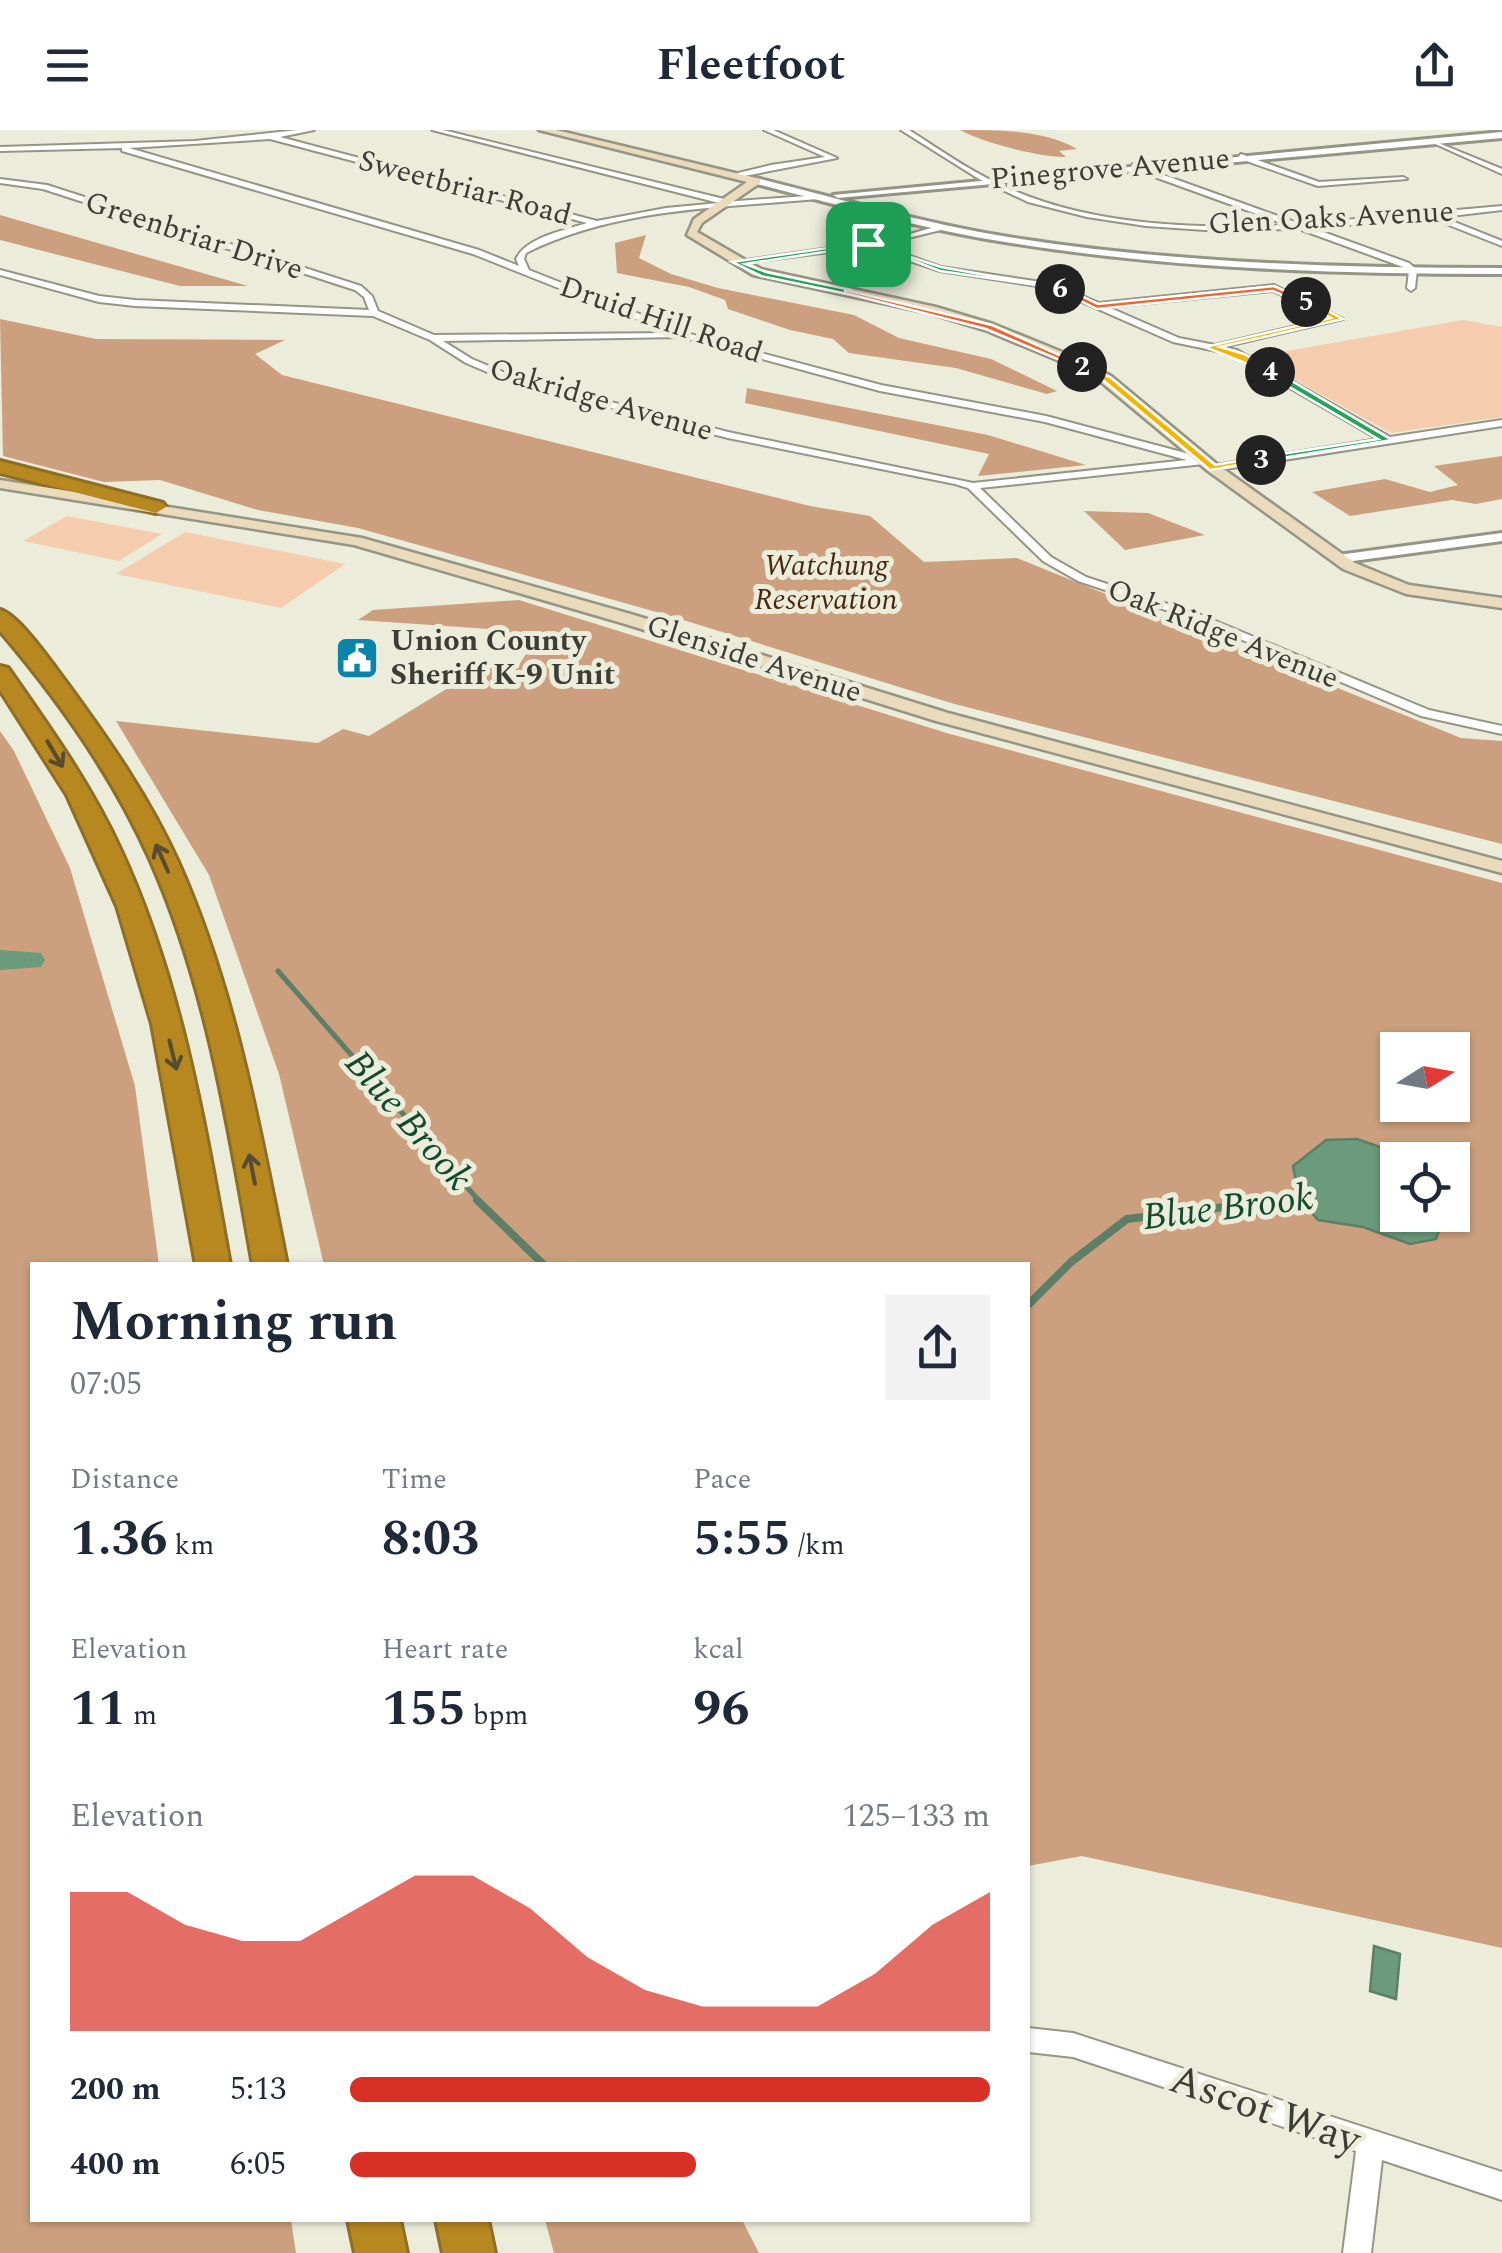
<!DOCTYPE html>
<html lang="en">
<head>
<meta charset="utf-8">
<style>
  :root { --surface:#fff; --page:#f2f2f3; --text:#1f2937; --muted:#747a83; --accent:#d93025 }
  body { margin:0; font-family:Spectral,serif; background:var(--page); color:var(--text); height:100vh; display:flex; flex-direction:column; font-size:38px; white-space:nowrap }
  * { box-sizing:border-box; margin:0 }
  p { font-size:32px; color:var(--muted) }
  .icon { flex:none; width:55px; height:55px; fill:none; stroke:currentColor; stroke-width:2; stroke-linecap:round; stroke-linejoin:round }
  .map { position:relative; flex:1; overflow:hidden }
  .drawer { position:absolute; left:30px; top:1132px; width:1000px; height:960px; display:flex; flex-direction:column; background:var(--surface); border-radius:0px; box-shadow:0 2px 8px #0004 }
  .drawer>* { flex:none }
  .needle { width:65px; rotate:79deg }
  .tools { position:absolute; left:1380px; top:902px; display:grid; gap:20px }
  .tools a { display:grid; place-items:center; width:90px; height:90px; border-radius:0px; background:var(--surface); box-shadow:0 2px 8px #0004; font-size:50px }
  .pin { position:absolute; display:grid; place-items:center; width:85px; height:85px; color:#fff; margin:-42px; border-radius:20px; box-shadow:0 5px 15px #0006 }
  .km { position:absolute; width:50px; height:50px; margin:-25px; border-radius:50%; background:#222; color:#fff; font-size:28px; line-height:50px; text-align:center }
  .round { display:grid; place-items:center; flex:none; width:105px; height:105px; border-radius:0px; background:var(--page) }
  .overview { display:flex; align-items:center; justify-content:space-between; height:170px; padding:0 40px }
  h1 { font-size:55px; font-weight:700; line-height:75px }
  .stats { display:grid; grid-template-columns:repeat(3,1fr); gap:15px; height:170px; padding:10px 40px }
  .stats div { display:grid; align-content:center }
  .stats b { font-size:50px; font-weight:700 }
  .stats small { font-size:28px; font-weight:400 }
  .stats p { font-size:28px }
  .chart { height:280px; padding:20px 40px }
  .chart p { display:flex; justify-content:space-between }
  .chart svg { width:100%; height:180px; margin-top:10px; fill:var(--accent); opacity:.7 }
  ul { padding:0 40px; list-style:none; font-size:32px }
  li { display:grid; grid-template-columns:160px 120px 1fr; align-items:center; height:75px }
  li i { height:25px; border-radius:12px; background:var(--accent) }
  header { display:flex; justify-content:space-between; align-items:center; height:130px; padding:0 40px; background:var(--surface); font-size:45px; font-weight:700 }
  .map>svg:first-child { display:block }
  .green { fill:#f5ccae }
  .forest { fill:#cca07e; fill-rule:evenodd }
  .water { fill:#6b9b7b; stroke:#5d7f67; stroke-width:2.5 }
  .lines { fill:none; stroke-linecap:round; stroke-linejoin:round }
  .stream-far1 { stroke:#5d7f67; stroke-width:5 }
  .stream { stroke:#5d7f67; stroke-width:8 }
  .river { fill:#6b9b7b; fill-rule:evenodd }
  .minor-casing { stroke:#959585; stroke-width:4 }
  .tertiary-casing { stroke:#959585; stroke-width:6 }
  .secondary-casing { stroke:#959585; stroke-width:5 }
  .motorway-casing { stroke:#8c6e27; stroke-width:6 }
  .minor { fill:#fff; fill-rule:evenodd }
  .tertiary { fill:#fff; fill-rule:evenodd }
  .secondary { fill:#e9dbbc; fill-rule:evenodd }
  .motorway { fill:#b6881f; fill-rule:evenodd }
  .oneway { stroke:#554c32 }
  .split-1 { fill:#22a559; stroke:#fff; stroke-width:2.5 }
  .split-2 { fill:#f0652b; stroke:#fff; stroke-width:2.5 }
  .split-3 { fill:#f5b400; stroke:#fff; stroke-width:2.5 }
  .split-4 { fill:#22a559; stroke:#fff; stroke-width:2.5 }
  .split-5 { fill:#f5b400; stroke:#fff; stroke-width:2.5 }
  .split-6 { fill:#f0652b; stroke:#fff; stroke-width:2.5 }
  .split-7 { fill:#22a559; stroke:#fff; stroke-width:2.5 }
  .labels { text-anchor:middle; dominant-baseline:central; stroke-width:10; stroke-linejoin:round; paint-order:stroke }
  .far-street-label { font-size:30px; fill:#3d3d37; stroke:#ececdb }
  .far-park-label { font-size:30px; font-style:italic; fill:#48290e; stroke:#ececdb }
  .far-poi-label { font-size:30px; font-weight:bold; fill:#3d3d37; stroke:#ececdb; text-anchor:start }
  .water-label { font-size:38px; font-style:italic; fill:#104b2b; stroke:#ececdb }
  .near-street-label { font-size:42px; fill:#3d3d37; stroke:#ececdb }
</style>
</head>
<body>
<header><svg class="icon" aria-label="menu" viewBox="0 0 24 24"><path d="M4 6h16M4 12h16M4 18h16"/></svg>Fleetfoot<svg class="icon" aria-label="share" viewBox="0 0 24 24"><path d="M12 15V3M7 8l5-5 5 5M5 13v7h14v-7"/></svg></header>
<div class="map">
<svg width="1502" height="2123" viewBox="0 0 1502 2123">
  <rect width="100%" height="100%" fill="#ececdb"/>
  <!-- green -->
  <path class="green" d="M 1463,190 L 1502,197 L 1502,287 L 1391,303 L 1253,227 Z
    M 67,386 L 162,404 L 119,431 L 23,411 Z
    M 185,402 L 345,434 L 281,478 L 116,444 Z"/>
  <!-- forest -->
  <path class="forest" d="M 960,0 C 999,0 1044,0 1077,19 L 1059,21 L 1066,27 C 1039,27 984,13 960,0 Z
    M 0,85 L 248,156 L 180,156 L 0,110 Z
    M 646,105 L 639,128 L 671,144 L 718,158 L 854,185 L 899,208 L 991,229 L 1057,261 L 1047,264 L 956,238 L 849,223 L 833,209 L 790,200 L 728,179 L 725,170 L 689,157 L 617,143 L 615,113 Z
    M 0,189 L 96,209 L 285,210 L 255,224 L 282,245 L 810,376 L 870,386 L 924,432 L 1017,428 L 1461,608 L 1502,611 L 1502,714 L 951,573 L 667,485 L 358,398 L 258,380 L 160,350 L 104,352 L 3,326 Z
    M 747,258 L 988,305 L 1086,335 L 978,346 L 989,324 L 745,273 Z
    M 1502,326 L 1502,369 L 1476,374 L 1452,370 L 1350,386 L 1312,362 L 1385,349 L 1430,362 L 1458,355 L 1434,336 Z
    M 1084,381 L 1148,383 L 1205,405 L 1125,420 Z
    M 519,470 L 950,604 L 1502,753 L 1502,1818 L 1082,1726 L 1028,1736 L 1028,1135 L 324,1135 L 279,944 L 209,745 L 116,591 L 318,613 L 343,599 L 369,606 L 481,538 L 517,538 L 528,521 L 508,518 L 504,500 L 358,490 L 373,480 ZM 1398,920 L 1452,920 L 1452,975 L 1398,975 ZM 1398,1030 L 1452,1030 L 1452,1085 L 1398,1085 Z
    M 0,601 L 14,621 L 70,738 L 135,956 L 159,1135 L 32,1135 L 32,2090 L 291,2090 L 296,2123 L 0,2123 Z
    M 545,2090 L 742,2090 L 759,2123 L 554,2123 Z"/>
  <!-- water -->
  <path class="water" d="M 1357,1009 L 1417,1030 L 1398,1030 L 1398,1085 L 1445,1085 L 1436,1109 L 1410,1114 L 1363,1097 L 1318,1090 L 1299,1068 L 1293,1036 L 1326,1010 Z
    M 1374,1816 L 1400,1824 L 1396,1869 L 1370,1861 Z"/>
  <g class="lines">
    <!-- stream-far1 -->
    <path class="stream-far1" d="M 278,841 L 480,1072
      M 1263,1072 L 1304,1067"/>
    <!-- stream -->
    <path class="stream" d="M 477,1070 L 544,1135
      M 1028,1175 L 1071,1132 L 1127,1089 L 1283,1070"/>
    <!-- river -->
    <path class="river" d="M 0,820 L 41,823 L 45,830 L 41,837 L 0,840 Z"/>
    <!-- minor casing -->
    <g class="minor-casing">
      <path id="minor" d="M 298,0 L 314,0 L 280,7 L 597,91 L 666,78 L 719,73 L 432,0 L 443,0 L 724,69 L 724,72 L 821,65 L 818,69 C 719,78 616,78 526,123 L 524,129 L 529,140 L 690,204 L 881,255 L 1046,286 L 1208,329 L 1208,333 L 1204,334 L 980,358 L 1051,427 L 1086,447 L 1201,485 L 1429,580 L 1502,596 L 1502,604 L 1421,586 L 1193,489 L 1078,451 L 1043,431 L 968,358 L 955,354 L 728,308 L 511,252 L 466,233 L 430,210 L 373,186 L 135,176 L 99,172 L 0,145 L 0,140 L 99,166 L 135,170 L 369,180 L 364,167 L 355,160 L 43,59 L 0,53 L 0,49 L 47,55 L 361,156 L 372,166 L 378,181 L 434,205 L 672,203 L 473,124 L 122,21 L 122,18 L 0,21 L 0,17 L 195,11 ZM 270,9 L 587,93 C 566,100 526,107 516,129 L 519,136 L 479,120 L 129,18 ZM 681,207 L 880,261 L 1045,292 L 1187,330 L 973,353 L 728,302 L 517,248 L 472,229 L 443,211 Z
        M 764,0 L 773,0 L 837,28 L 734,48 L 734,44 L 771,35 L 825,27 Z
        M 901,0 L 909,0 C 943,22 977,46 1015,61 C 1098,96 1198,99 1287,95 L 1130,38 L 1133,34 L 1300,94 L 1502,76 L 1502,80 L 1442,87 L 1502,111 L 1502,116 L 1431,88 L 1312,98 L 1409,133 L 1417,140 L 1415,158 L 1411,161 L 1407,158 L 1409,141 L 1403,137 L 1299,99 L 1205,100 L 1146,96 L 1087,87 L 1028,72 L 979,49 Z
        M 1431,10 L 1502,39 L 1502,44 L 1431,12 Z
        M 1241,24 L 1319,52 L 1403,47 L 1407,49 L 1318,56 L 1238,28 Z
        M 942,95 L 945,99 L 879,115 L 941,137 L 1055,154 L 1099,173 L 1274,155 L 1343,189 L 1223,217 L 1237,220 L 1390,307 L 1502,290 L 1502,296 L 1213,341 L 1209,340 L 1209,336 L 1378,309 L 1231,224 L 1173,212 L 1050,158 L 940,141 L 868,117 L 736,134 L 732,132 L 892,109 ZM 1273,161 L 1330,188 L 1215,215 L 1179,208 L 1108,177 Z
        M 1028,1898 L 1073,1903 L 1502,2042 L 1502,2070 L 1382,2030 L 1371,2123 L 1343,2123 L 1356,2021 L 1073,1927 L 1028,1922 Z"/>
    </g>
    <!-- tertiary casing -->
    <g class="tertiary-casing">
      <path id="tertiary" d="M 1502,2 L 1502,8 L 838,68 L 833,65 Z
        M 756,48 C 840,69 923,93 1008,107 C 1171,133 1337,138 1502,138 L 1502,144 C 1338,144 1173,139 1011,113 C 924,100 838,75 753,53 Z
        M 1502,403 L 1502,411 L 1338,433 L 1331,429 L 1338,425 Z"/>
    </g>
    <!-- secondary casing -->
    <g class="secondary-casing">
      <path id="secondary" d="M 539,0 L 556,0 L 760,49 L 760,53 L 702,93 L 697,102 L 761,139 L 936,177 L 993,194 L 1072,226 L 1111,246 L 1218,335 L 1355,433 L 1409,455 L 1502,468 L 1502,478 L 1406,464 L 1343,439 L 1208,341 L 1101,252 L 1062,232 L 985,200 L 929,183 L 753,145 L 687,105 L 694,89 L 747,52 Z
        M 0,350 L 362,408 L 634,485 L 948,583 L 1502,731 L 1502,743 L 936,591 L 622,493 L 354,415 L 0,358 Z"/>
    </g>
    <!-- motorway casing -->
    <g class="motorway-casing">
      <path id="motorway" d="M 0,331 L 163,373 L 166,377 L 156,383 L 0,343 Z
        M 0,480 C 19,485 53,535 66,552 C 108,609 149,668 178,732 C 235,859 260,1000 287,1135 L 253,1135 C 229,1000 207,856 150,729 C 113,646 59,570 0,501 Z
        M 0,536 L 8,538 C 49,597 91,655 121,721 C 181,851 205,995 230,1135 L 196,1135 L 152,894 L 117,776 L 67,665 L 0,560 Z
        M 348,2090 L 400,2090 L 407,2123 L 355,2123 Z
        M 436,2090 L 488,2090 L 495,2123 L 443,2123 Z"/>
    </g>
    <!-- minor -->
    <use href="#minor" class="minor"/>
    <!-- tertiary -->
    <use href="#tertiary" class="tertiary"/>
    <!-- secondary -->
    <use href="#secondary" class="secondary"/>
    <!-- motorway -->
    <use href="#motorway" class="motorway"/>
  </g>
  <!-- one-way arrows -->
  <defs><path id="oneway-shaft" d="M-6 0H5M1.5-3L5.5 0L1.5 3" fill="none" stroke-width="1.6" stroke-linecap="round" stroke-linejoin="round" transform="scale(2.5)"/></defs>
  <g class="oneway">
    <use href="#oneway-shaft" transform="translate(55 624) rotate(59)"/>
    <use href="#oneway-shaft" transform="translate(162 728) rotate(-114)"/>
    <use href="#oneway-shaft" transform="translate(173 925) rotate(76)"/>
    <use href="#oneway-shaft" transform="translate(252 1039) rotate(-101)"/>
  </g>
  <!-- split-1 -->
  <path class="split-1" d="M 868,112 L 870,115 L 745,134 L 766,142 L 851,160 L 848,164 L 761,146 L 732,132 Z"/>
  <!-- split-2 -->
  <path class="split-2" d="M 845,160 L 992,195 L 1086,237 L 1079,238 L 986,199 L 845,163 Z"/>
  <!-- split-3 -->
  <path class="split-3" d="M 1079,235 L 1110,247 L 1215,335 L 1261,327 L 1266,330 L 1210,340 L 1103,250 L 1079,238 Z"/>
  <!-- split-4 -->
  <path class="split-4" d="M 1267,240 L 1273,240 L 1392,310 L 1258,332 L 1261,327 L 1378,309 L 1267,244 Z"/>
  <!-- split-5 -->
  <path class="split-5" d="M 1308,170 L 1343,189 L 1220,217 L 1244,224 L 1273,240 L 1273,244 L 1205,217 L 1331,188 L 1302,172 Z"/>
  <!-- split-6 -->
  <path class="split-6" d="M 1274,156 L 1310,172 L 1303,174 L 1273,161 L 1097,179 L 1056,159 L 1063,157 L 1098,174 Z"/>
  <!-- split-7 -->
  <path class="split-7" d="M 865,112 L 941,137 L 1064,159 L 940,141 Z"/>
  <!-- icons -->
  <defs>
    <g id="civic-square" transform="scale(2.25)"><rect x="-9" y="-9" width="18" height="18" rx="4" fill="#0a84a9" stroke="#ececdb"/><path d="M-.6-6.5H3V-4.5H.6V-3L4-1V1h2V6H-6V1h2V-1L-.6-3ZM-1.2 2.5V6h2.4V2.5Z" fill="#fff"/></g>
  </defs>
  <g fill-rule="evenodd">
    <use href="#civic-square" x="357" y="528"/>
  </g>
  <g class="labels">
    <!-- far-street labels -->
    <g class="far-street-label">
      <text transform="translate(1110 39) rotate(-5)">Pinegrove Avenue</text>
      <text transform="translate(465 58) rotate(15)">Sweetbriar Road</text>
      <text transform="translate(1331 88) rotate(-3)">Glen Oaks Avenue</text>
      <text transform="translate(194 106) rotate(18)">Greenbriar Drive</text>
      <text transform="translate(661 190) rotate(19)">Druid Hill Road</text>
      <text transform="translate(601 270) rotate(16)">Oakridge Avenue</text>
      <text transform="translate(1223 504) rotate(22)">Oak Ridge Avenue</text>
      <text transform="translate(754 529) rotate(18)">Glenside Avenue</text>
    </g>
    <!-- far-park labels -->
    <g class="far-park-label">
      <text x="826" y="436">Watchung<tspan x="826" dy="34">Reservation</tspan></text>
    </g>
    <!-- far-poi labels -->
    <g class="far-poi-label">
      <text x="390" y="511">Union County<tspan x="390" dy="34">Sheriff K-9 Unit</tspan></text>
    </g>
    <!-- water labels -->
    <g class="water-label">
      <text transform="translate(408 991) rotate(49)">Blue Brook</text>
      <text transform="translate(1228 1078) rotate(-7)">Blue Brook</text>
    </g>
    <!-- near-street labels -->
    <g class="near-street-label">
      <text transform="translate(1265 1980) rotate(19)">Ascot Way</text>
    </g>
  </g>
</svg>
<div class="tools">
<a><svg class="needle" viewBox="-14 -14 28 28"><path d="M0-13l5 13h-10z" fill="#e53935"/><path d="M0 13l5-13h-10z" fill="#747a83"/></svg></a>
<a><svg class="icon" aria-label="locate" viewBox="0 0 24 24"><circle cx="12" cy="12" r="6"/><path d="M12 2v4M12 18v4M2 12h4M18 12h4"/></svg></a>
</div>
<div class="pin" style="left:868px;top:114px;background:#1e9e55"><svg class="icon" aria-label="arrive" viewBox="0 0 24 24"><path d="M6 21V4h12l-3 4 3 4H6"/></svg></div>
<b class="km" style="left:1082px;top:237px">2</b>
<b class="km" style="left:1261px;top:330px">3</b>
<b class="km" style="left:1270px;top:242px">4</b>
<b class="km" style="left:1306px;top:172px">5</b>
<b class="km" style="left:1060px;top:159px">6</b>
<section class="drawer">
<div class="overview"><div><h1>Morning run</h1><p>07:05</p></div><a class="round"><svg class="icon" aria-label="share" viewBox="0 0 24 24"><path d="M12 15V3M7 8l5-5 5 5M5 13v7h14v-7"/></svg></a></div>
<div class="stats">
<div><p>Distance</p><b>1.36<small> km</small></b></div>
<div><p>Time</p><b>8:03</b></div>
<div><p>Pace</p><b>5:55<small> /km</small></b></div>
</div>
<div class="stats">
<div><p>Elevation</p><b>11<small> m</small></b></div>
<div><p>Heart rate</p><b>155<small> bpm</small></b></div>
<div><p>kcal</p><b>96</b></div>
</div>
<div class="chart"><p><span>Elevation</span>125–133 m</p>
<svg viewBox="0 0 160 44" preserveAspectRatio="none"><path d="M0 44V10L10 10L20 18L30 22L40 22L50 14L60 6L70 6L80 14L90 26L100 34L110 38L120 38L130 38L140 30L150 18L160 10V44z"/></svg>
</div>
<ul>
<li><b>200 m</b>5:13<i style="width:100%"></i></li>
<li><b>400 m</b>6:05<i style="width:54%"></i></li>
</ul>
</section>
</div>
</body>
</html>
